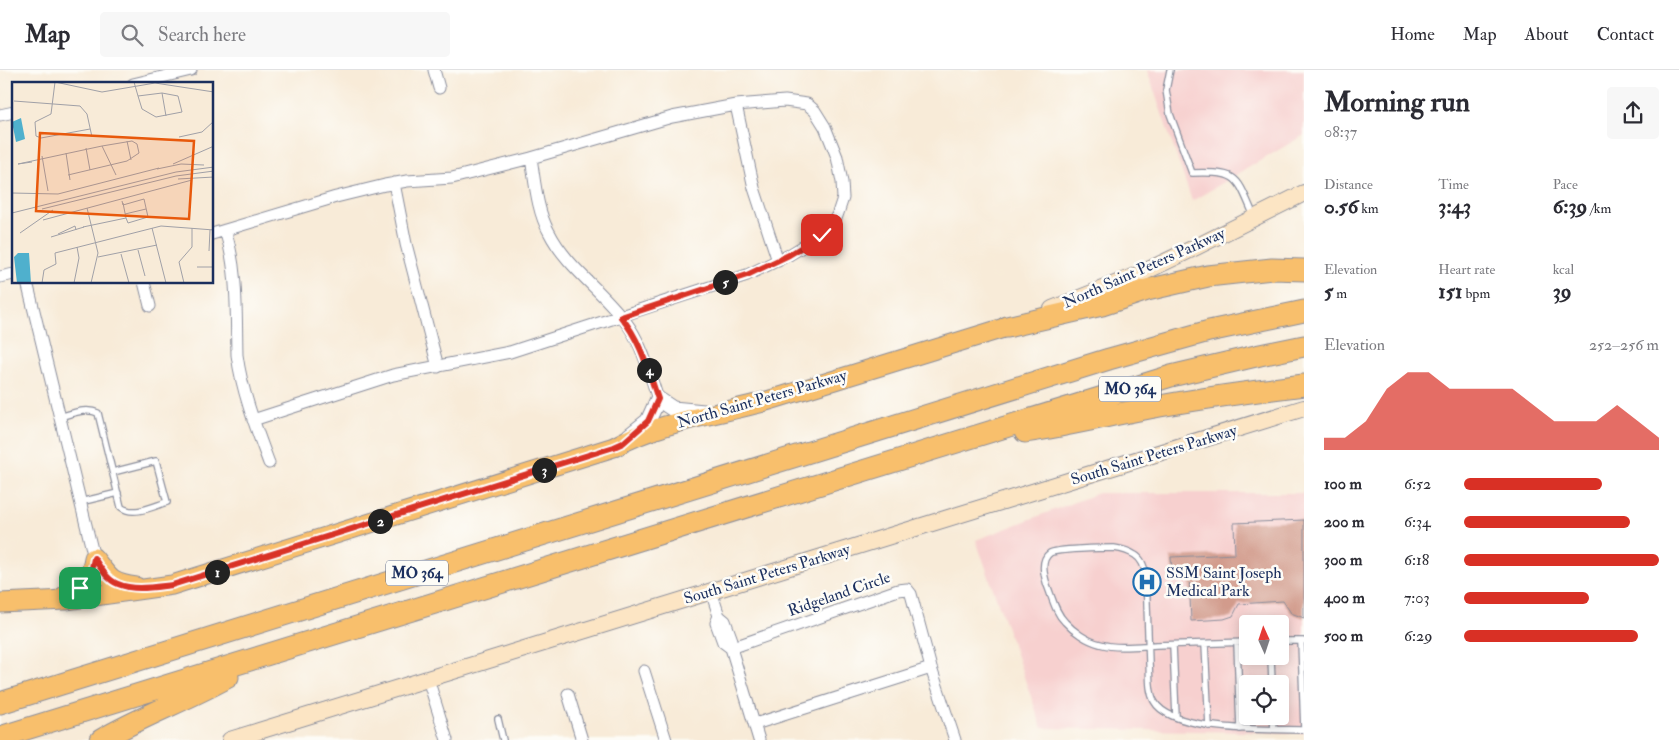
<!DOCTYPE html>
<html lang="en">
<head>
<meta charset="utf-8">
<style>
  :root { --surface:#fff; --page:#f7f7f7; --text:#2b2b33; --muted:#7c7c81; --line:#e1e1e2; --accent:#d93025 }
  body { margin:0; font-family:"IM FELL Double Pica",serif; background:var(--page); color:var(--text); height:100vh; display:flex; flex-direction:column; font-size:19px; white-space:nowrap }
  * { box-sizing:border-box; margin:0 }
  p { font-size:16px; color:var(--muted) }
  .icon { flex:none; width:28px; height:28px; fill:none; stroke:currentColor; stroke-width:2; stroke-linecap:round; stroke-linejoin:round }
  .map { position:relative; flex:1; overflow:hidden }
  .panel { display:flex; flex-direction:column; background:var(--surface); width:375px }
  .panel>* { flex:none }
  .needle { width:32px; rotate:357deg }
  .fabs { position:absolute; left:1239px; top:545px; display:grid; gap:10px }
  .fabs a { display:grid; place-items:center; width:50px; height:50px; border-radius:5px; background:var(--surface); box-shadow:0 2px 12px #0003; font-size:25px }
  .pin { position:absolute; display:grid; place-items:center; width:42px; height:42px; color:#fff; margin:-21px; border-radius:10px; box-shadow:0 2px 8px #0006 }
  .km { position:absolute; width:25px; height:25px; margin:-12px; border-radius:50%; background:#222; color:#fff; font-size:14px; line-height:25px; text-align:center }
  .round { display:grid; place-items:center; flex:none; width:52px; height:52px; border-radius:5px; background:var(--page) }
  .summary { display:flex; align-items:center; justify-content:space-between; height:85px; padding:0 20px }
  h1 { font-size:28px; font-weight:800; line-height:38px }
  .stats { display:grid; grid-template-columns:repeat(3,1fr); gap:8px; height:85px; padding:5px 20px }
  .stats div { display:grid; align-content:center }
  .stats b { font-size:21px; font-weight:800 }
  .stats small { font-size:14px; font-weight:400 }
  .stats p { font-size:14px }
  .chart { height:140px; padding:10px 20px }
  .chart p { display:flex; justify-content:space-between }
  .chart svg { width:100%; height:90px; margin-top:5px; fill:var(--accent); opacity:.7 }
  ul { padding:0 20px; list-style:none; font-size:16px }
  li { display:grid; grid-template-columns:80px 60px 1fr; align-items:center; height:38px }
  li i { height:12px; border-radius:6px; background:var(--accent) }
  header { display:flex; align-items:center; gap:30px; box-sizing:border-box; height:70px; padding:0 25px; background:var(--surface); border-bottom:1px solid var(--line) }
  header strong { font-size:24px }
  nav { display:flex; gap:28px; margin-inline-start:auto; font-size:18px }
  .search { width:350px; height:45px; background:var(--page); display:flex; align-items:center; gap:12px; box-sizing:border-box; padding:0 18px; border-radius:5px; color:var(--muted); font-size:19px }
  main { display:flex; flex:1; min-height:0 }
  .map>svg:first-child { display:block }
  .built { fill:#f7d0cf; fill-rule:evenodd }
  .building { fill:#d29b8c }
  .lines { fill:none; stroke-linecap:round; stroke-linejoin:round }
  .service-casing { stroke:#8a8d9b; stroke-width:8 }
  .minor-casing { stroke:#8a8d9b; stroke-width:13 }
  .tertiary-casing { stroke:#8a8d9b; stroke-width:17 }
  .secondary-casing { stroke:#8a8d9b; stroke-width:18 }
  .primary-casing { stroke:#8a8d9b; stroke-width:21 }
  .motorway-casing { stroke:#8a8d9b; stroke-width:23 }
  .service { stroke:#fff; stroke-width:5.5 }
  .minor { stroke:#fff; stroke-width:11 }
  .tertiary { stroke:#fff; stroke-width:15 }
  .secondary { stroke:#fce5c4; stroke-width:16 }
  .primary { stroke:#f8bf6c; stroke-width:19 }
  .motorway { stroke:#f8bf6c; stroke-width:21 }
  .route-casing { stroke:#fff; stroke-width:10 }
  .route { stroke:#d93025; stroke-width:6 }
  .labels { text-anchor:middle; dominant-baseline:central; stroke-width:5; stroke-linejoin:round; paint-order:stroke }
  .shield { fill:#fdfcf7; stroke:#5f6c8c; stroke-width:1 }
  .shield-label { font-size:15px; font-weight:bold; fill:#1b2f5e }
  .street-label { font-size:16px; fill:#1b2f5e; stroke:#fdfcf7 }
  .poi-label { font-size:16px; fill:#1b2f5e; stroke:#fdfcf7; text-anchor:start }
  .inset-road { fill:none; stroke:#a0a0a7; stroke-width:1 }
  .view { fill:#e8590c; fill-opacity:0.15; stroke:#e8590c; stroke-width:2.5 }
  .inset-edge { fill:none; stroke:#1b2f5e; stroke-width:2.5 }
</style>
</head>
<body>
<header>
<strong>Map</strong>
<div class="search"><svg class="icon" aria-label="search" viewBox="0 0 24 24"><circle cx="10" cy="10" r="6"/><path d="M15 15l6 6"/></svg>Search here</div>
<nav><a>Home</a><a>Map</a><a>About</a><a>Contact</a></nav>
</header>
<main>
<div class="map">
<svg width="1304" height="670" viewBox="0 0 1304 670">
  <rect width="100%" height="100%" fill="#fdfcf7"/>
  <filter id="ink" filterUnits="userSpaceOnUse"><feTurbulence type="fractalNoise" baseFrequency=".02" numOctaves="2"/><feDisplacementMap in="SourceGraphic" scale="10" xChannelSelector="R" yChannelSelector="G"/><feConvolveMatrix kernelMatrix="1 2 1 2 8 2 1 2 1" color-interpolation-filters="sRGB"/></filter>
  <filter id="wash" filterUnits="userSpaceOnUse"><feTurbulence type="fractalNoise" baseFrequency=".0096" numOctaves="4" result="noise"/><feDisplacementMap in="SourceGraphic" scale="20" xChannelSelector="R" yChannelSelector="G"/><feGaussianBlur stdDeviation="1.12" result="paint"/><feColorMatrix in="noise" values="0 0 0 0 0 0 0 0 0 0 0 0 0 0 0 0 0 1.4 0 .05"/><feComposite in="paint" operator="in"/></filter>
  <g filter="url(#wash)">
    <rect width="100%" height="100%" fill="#f8ebd8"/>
    <!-- built -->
    <path class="built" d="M 1147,0 L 1304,0 L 1304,65 L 1192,131 Z
      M 1098,423 L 1304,423 L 1304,663 L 1042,658 L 976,470 ZM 1248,554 L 1280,554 L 1280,586 L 1248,586 ZM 1248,614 L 1280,614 L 1280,646 L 1248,646 Z"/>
    <g id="blocks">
      <!-- building -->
      <path class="building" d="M 1304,450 L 1304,548 L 1291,543 L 1283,531 L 1239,534 L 1233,546 L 1224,549 L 1191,551 L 1189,502 L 1172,503 L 1171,487 L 1235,484 L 1234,453 Z"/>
    </g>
  </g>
  <g filter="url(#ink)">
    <use href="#blocks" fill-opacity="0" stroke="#8a8d9b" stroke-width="1"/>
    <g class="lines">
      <!-- service casing -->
      <g class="service-casing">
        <path id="service" d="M 1170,0 L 1166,20 L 1170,44 L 1192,103 C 1239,102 1236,105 1254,146
          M 59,347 C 71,344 86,337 98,343 L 121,437 C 133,447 154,436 167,432 L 156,391 L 113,402
          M 80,432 L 118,423
          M 1280,571 L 1303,571
          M 1301,571 L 1304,660
          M 1248,572 C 1217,573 1187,574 1157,575 C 1139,576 1117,579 1100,574 C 1087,571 1073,561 1065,552 C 1055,542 1052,527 1047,515 C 1044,505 1040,490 1050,483 C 1056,479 1104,478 1114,478 C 1121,479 1129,481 1135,485 C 1142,489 1144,497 1146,504 C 1147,534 1148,563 1149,593 C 1150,605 1148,620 1154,631 C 1171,663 1271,659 1304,660
          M 1237,573 L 1240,659
          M 1205,574 L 1209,656
          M 1173,575 L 1176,647
          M 1271,586 L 1272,614
          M 1273,646 L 1274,659
          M 498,649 L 503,670"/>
      </g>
      <!-- minor casing -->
      <g class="minor-casing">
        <path id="minor" d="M 434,0 L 439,18
          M 133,14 L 191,0
          M 736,35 L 754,118 L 778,191
          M 0,45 L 14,42
          M 394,113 L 406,174 L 438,297
          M 225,160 C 238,200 236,243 237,285 C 242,322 256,358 269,393
          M 212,164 L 336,127 L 385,115 L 407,111 L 452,108 L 531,88 C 535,112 537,141 549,162 C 568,200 607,223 630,258 C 644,280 650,305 658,329
          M 0,207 L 14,204
          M 27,212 L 94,488
          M 144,212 L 150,236
          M 253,350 L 393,305 L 510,282 L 747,205 L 789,185 L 822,165 L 837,146 L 843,128 L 842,112 L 837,87 L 825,57 L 815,41 L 807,34 L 785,31 L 736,35 L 672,47 L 531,88
          M 711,521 L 719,546 L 725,551 L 732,570 L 731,578 L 759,670
          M 719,546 L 716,553 L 723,572 L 731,578 L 898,520 L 907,519 L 911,524 L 931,598 L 955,670
          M 644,601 L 666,670
          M 428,609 L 447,670
          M 568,624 L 582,670
          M 755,654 L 931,598"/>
      </g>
      <!-- tertiary casing -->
      <g class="tertiary-casing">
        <path id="tertiary" d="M 629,366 L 648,351 L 658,329 L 673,339 L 704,342"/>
      </g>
      <!-- secondary casing -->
      <g class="secondary-casing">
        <path id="secondary" d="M 1052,239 L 1140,204 L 1196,177 L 1304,123
          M 230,670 L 1304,338"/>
      </g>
      <!-- primary casing -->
      <g class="primary-casing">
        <path id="primary" d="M 94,488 C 110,509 110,513 136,517
          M 63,527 L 80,518 L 90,508 L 94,488
          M 0,533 L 66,530 L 172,515 L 614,377 C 662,350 719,345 770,330 C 849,306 928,281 1007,257"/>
      </g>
      <!-- motorway casing -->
      <g class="motorway-casing">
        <path id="motorway" d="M 1007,257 L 1102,235 L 1147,220 L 1208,206 L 1272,199 L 1304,200
          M 1025,362 C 1071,355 1115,344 1160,336 C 1208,327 1256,321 1304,315
          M 0,633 L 1109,289 L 1209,261 L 1304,241
          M 0,667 L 1171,306 L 1260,285 L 1304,276
          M 101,670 C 142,646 187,630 228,607"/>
      </g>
      <!-- service -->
      <use href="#service" class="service"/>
      <!-- minor -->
      <use href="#minor" class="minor"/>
      <!-- tertiary -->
      <use href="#tertiary" class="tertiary"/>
      <!-- secondary -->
      <use href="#secondary" class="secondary"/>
      <!-- primary -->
      <use href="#primary" class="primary"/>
      <!-- motorway -->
      <use href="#motorway" class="motorway"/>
    </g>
  </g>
  <g class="lines" filter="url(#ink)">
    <!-- route casing -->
    <g class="route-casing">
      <path id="route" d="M 80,518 L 90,508 L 94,488 C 100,497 107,510 118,514 C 135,521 154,517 172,515 L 614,377 L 623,373 L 648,351 L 658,329 C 648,300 641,271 621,247 L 747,205 L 789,185 L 822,165"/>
    </g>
    <!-- route -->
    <use href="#route" class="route"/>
  </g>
  <!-- icons -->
  <defs>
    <g id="hospital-ring" transform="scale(1.4375)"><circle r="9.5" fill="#fdfcf7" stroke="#1f6fb2" stroke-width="1.5"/><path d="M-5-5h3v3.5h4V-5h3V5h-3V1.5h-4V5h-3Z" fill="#1f6fb2"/></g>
  </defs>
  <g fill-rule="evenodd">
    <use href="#hospital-ring" x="1147" y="512"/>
  </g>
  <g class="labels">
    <!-- shield labels -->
    <g class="shield">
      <rect x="1099" y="306.5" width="62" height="25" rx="4"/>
      <rect x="386" y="490.5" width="62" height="25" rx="4"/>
    </g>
    <g class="shield-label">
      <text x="1130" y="319">MO 364</text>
      <text x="417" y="503">MO 364</text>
    </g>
    <!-- street labels -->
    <g class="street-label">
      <text transform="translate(1144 198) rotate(-24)">North Saint Peters Parkway</text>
      <text transform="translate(762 329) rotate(-16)">North Saint Peters Parkway</text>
      <text transform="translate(1154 385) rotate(-17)">South Saint Peters Parkway</text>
      <text transform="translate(767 504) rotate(-17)">South Saint Peters Parkway</text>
      <text transform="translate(839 524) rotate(-19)">Ridgeland Circle</text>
    </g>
    <!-- poi labels -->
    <g class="poi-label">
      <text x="1166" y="503">SSM Saint Joseph<tspan x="1166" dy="18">Medical Park</tspan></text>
    </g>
  </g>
  <!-- overview -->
  <g transform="translate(12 12)">
    <rect width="201" height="201" fill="#f8ebd8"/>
    <path d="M 9,36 L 13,57 L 4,60 L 0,40 ZM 6,171 L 17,171 L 19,201 L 5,201 L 2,175 Z" fill="#4fb0cd"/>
    <path class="inset-road" d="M 43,0 L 39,32 L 23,40 L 24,54 L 29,56 L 78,47M 43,0 L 90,10 L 143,1 L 202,10M 122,0 L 126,14 L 150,11 L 166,14 L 170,30 L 144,35 L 130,27 L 126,14M 150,11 L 154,34M 2,19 L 68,24 L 75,32 L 80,55M 167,55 L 190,50 L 202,39M 115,59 L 119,78M 74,66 L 78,88M 54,71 L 58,98M 30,74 L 36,109M 20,80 L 6,82 L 90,64 L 104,93M 161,82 L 202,64M 145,87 L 169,82 L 192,83M 56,93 L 115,79 L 127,71 L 125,62 L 120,59 L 90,64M 166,97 L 202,95M 0,111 L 46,112 L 147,86M 110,119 L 111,123 L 132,117 L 136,135 L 116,141 L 114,136M 75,126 L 86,171 L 79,201M 30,127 L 164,94 L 202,89M 0,131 L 164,90 L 202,85M 113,132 L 134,127M 31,138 L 180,98M 71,145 L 114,136 L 111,121M 140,146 L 154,201M 8,151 L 41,128M 46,152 L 63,144 L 64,148M 39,155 L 72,145M 126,168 L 133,194M 197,169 L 198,148M 109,172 L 117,201M 86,175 L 145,163M 185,185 L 202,185M 30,201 L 32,188 L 44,182 L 43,171 L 149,144 L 202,148M 62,201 L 67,176 L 65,165M 172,201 L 167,180 L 180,165 L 180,146"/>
    <path class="view" d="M 28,51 L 182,59 L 177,137 L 24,129 Z"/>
    <rect width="201" height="201" class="inset-edge"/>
  </g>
</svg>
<div class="fabs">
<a><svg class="needle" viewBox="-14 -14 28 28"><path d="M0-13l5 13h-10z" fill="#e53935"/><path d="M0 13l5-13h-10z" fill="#7c7c81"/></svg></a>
<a><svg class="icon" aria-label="locate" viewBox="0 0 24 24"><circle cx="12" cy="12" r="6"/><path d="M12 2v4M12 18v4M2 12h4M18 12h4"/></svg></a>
</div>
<div class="pin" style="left:80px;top:518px;background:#1e9e55"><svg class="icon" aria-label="arrive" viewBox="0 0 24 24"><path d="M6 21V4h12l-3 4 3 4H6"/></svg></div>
<div class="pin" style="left:822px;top:165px;background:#d93025"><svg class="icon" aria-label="check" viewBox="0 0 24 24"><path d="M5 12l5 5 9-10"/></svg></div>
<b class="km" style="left:217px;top:502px">1</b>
<b class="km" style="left:380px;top:451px">2</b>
<b class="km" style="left:544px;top:400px">3</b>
<b class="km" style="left:649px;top:300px">4</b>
<b class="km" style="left:725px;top:212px">5</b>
</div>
<section class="panel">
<div class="summary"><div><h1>Morning run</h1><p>08:37</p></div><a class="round"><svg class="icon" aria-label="share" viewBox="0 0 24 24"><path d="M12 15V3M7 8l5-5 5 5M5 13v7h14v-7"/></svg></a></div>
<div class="stats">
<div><p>Distance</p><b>0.56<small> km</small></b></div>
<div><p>Time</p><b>3:43</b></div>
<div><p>Pace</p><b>6:39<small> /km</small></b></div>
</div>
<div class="stats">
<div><p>Elevation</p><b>5<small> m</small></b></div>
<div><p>Heart rate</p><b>151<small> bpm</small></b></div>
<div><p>kcal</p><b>39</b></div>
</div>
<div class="chart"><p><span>Elevation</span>252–256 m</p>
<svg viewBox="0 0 160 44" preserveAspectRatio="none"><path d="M0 44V38L10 38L20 30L30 14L40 6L50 6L60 14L70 14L80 14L90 14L100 22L110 30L120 30L130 30L140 22L150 30L160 38V44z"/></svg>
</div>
<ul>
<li><b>100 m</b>6:52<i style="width:71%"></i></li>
<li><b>200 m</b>6:34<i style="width:85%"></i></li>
<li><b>300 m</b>6:18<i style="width:100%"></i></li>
<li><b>400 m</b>7:03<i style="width:64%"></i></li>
<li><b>500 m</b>6:29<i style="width:89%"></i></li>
</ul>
</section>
</main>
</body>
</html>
